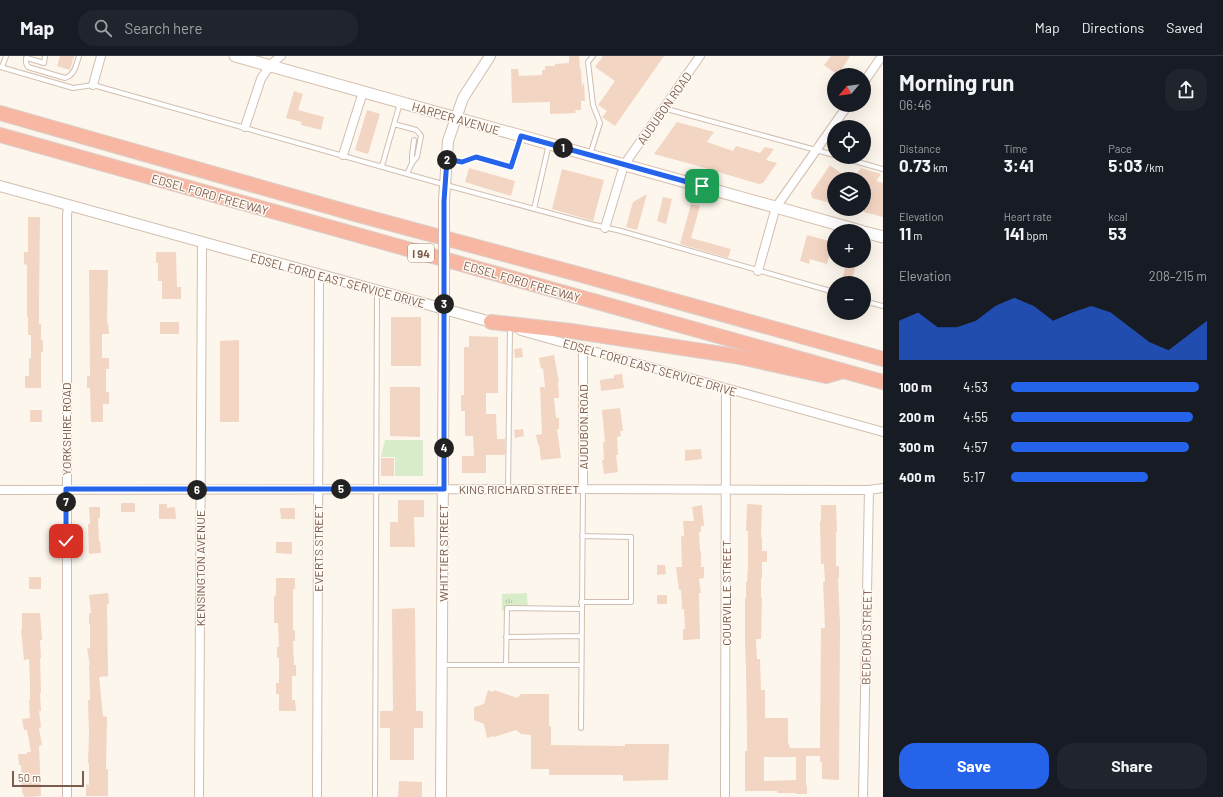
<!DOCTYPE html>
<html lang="en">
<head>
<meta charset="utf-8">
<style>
  :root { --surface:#171b24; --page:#20242c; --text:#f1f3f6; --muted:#9ea1a6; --line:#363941; --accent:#2563eb }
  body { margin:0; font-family:Barlow,sans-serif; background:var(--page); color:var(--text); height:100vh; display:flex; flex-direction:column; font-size:15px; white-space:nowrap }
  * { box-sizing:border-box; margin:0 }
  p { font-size:13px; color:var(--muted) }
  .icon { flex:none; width:22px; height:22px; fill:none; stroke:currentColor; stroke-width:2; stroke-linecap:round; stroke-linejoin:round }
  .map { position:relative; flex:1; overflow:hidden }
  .sheet { display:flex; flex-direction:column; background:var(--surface); width:340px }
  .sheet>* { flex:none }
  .needle { width:26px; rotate:241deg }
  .buttons { position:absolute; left:827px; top:12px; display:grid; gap:8px }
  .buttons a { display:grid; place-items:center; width:44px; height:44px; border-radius:50%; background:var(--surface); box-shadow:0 4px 16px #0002; font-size:20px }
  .scale { position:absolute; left:12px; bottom:10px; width:72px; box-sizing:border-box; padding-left:4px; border:2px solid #7a5c4d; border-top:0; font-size:11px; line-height:14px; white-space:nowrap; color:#7a5c4d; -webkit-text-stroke:3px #fffaf3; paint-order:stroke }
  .pin { position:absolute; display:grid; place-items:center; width:34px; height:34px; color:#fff; margin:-17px; border-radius:8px; box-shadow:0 2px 6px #0006 }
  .km { position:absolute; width:20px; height:20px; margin:-10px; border-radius:50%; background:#222; color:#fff; font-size:11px; line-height:20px; text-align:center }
  .round { display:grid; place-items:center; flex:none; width:42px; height:42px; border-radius:16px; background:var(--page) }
  .head { display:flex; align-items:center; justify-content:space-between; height:68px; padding:0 16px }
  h1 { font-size:22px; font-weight:700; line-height:30px }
  .figures { display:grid; grid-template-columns:repeat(3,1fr); gap:6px; height:68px; padding:4px 16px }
  .figures div { display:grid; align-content:center }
  .figures b { font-size:17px; font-weight:700 }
  .figures small { font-size:11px; font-weight:400 }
  .figures p { font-size:11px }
  .chart { height:112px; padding:8px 16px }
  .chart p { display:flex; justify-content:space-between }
  .chart svg { width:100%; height:72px; margin-top:4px; fill:var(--accent); opacity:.7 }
  .action { display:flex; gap:8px; margin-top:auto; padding:8px 16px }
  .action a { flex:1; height:46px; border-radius:16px; background:var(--accent); color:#fff; font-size:16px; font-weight:700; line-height:46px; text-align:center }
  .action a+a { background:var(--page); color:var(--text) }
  ul { padding:0 16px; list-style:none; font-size:13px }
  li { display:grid; grid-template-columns:64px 48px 1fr; align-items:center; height:30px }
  li i { height:10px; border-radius:5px; background:var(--accent) }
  header { display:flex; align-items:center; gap:24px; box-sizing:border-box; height:56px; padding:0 20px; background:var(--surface); border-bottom:1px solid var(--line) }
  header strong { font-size:19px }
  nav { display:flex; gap:22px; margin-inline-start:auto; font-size:14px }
  .search { width:280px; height:36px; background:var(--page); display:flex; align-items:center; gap:10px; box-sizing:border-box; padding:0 14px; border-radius:16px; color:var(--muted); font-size:15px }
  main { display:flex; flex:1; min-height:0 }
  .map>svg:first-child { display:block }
  .grass { fill:#d8ecc9 }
  .park { fill:url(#park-tufts) }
  .building { fill:#f3d5c3; fill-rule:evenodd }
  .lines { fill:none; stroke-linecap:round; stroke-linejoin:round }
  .service-casing { stroke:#d1beb0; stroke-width:6 }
  .minor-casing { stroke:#d1beb0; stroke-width:10 }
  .tertiary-casing { stroke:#d1beb0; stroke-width:12 }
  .secondary-casing { stroke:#d6c0b0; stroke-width:13 }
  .motorway-casing { stroke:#dad1cd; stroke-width:16 }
  .service { stroke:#fff; stroke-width:4 }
  .minor { stroke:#fff; stroke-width:8 }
  .tertiary { stroke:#fff; stroke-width:10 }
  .secondary { stroke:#fff; stroke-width:11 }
  .motorway { stroke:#f7b7a3; stroke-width:14 }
  .tertiary-bridge-casing { stroke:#d1beb0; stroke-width:12; stroke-linecap:butt }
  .tertiary-bridge { stroke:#fff; stroke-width:10 }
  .route-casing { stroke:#fff; stroke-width:8 }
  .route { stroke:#2563eb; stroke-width:5 }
  .labels { text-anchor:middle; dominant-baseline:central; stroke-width:3; stroke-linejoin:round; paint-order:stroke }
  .shield { fill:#fffaf3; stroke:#a28b7f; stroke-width:1 }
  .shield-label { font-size:11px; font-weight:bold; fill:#7a5c4d }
  .street-label { font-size:12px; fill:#7a5c4d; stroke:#fffaf3 }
</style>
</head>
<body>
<header>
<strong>Map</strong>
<div class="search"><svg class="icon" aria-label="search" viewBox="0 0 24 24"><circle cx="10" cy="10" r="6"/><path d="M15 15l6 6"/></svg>Search here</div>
<nav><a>Map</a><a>Directions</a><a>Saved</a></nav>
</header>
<main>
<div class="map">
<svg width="883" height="741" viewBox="0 0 883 741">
  <defs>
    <pattern id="park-tufts" width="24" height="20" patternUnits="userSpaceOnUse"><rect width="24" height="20" fill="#d8ecc9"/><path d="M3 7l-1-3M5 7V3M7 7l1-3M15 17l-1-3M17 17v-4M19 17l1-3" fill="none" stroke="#b4c2a5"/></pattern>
  </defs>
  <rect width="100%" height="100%" fill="#fdf6ec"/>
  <!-- grass -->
  <path class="grass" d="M 385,384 L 423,384 L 423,420 L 395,420 L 395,401 L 381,401 Z"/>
  <!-- park -->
  <path class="park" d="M 527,537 L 528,555 L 502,555 L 502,538 Z"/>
  <!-- building -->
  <path class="building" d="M 60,0 L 74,0 L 70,14 L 57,10 Z
    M 569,0 L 579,0 L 580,13 L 581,13 L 582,30 L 584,27 L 585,45 L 581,45 L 581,54 L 575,54 L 576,57 L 550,58 L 550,46 L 512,47 L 511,13 L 518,13 L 519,20 L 542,19 L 542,14 L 545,14 L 545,10 L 555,10 L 555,8 L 569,7 Z
    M 603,0 L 664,0 L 615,70 L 602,61 L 607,55 L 598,49 L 615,25 L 595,11 Z
    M 831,0 L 850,0 L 838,19 L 824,9 Z
    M 294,35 L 303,38 L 298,54 L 324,61 L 321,74 L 301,69 L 302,66 L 286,62 Z
    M 367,54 L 380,58 L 368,98 L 355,94 Z
    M 677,66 L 714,76 L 707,86 L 733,95 L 736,90 L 760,97 L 765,91 L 774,93 L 766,104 L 777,107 L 763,127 L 759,128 L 691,108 L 654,98 Z
    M 830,109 L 849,123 L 834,123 L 834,148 L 812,142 L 811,137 Z
    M 469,112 L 515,125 L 511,140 L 465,126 Z
    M 861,112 L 881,118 L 876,125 L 883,127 L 883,161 L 864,156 L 864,123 L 853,123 Z
    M 562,113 L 604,124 L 593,165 L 552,153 Z
    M 647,138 L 637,174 L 626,171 L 633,146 Z
    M 663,141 L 672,143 L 666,168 L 657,165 Z
    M 691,148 L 700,150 L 691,182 L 731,193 L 728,202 L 680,188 Z
    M 28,161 L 40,161 L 39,250 L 39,268 L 41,268 L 41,284 L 43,285 L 43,296 L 41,296 L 41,332 L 25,332 L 25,320 L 29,320 L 29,302 L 31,302 L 31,279 L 28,279 L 28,261 L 27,261 L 27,209 L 24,208 L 24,196 L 28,196 Z
    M 807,179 L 833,186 L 827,208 L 810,203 L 809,208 L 800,205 Z
    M 156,196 L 176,196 L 177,231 L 181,231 L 181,243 L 162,243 L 162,225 L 158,225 L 158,207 L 156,207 Z
    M 847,205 L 857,205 L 851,227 L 841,227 Z
    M 89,214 L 108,214 L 107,267 L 108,267 L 109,278 L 102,278 L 102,302 L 109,302 L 109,313 L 106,313 L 106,336 L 109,336 L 109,348 L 103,348 L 103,366 L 91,366 L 90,332 L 87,332 L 87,320 L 90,320 Z
    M 391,261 L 421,261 L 421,310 L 391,310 Z
    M 160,266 L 179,266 L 179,278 L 160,278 Z
    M 469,280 L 498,281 L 498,337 L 486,337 L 486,358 L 496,358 L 497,383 L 505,383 L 505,399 L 486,399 L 486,417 L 462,417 L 462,400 L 474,400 L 473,380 L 465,380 L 465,355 L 461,355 L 461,339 L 464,339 L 464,291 L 469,291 Z
    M 239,284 L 239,366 L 220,366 L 220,285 Z
    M 522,292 L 523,301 L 515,302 L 514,293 Z
    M 554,299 L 559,326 L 558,326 L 559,342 L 554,342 L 556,362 L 559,362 L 559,373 L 557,373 L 561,402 L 541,404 L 539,389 L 538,389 L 536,379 L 542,378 L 540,331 L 545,331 L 543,312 L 541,313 L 539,302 Z
    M 622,318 L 624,332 L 601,335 L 600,324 L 614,322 L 614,319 Z
    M 390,331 L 420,331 L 420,381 L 390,380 Z
    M 620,352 L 623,375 L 620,375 L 621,380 L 617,381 L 618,399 L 616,399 L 618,416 L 604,418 L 602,404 L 604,404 L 603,386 L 605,386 L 602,354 Z
    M 30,354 L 42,354 L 42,366 L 30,366 Z
    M 523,373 L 524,380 L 515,382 L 514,374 Z
    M 701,393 L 702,403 L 685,405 L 685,394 Z
    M 381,402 L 394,402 L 394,420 L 381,420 Z
    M 398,444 L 424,444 L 424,461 L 414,461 L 415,491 L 390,491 L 390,466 L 398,466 Z
    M 121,447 L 135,447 L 135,456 L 121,456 Z
    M 159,448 L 167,448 L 167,452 L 175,451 L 176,463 L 159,463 Z
    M 747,448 L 762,449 L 761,481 L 762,481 L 762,495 L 767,495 L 767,506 L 762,506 L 762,522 L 761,522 L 761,542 L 762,542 L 761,583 L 756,583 L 757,603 L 760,603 L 761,634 L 765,634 L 765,662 L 788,662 L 788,686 L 790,692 L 820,692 L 821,572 L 825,572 L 823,526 L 825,526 L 824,508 L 821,508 L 820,465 L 821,465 L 821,449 L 836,449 L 837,476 L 836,476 L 836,510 L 839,510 L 839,522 L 838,522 L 840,568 L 839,724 L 822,723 L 822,706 L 820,706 L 820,700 L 806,700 L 806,729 L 807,729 L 807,738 L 796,738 L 796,737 L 777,737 L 777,735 L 745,735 L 745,695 L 747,695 L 747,680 L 746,613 L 745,587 L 745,542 L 746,542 L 746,526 L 747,526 L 748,511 L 748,475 L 746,475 ZM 764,701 L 796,701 L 796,724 L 764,725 Z
    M 702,449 L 704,470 L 701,470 L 701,476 L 699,476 L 700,495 L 701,495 L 701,511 L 704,511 L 704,522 L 699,523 L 701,537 L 699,537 L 700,583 L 683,584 L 683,573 L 685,573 L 684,553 L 682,553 L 681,534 L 679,534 L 676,511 L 682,511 L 681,480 L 684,480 L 683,465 L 694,465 L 692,451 Z
    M 89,451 L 100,451 L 100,462 L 98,462 L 99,486 L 100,485 L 101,497 L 89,498 L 88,468 L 90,468 Z
    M 280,452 L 295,452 L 295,463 L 281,463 Z
    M 276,486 L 292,486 L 292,498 L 276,497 Z
    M 657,509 L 665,509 L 666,518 L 657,519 Z
    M 29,521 L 41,521 L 41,533 L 29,533 Z
    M 276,522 L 295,522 L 295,533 L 293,533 L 293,574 L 295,574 L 295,585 L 293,585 L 294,609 L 296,609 L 296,620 L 292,620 L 292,644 L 295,644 L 296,655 L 279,655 L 279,638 L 276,638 L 276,627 L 279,627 L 279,602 L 277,602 L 277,591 L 279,591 L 278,567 L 274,567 L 274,540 L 276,539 Z
    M 108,537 L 109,548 L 107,548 L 108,620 L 99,621 L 103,660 L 107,661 L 106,713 L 108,713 L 108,740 L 86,740 L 86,728 L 89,729 L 89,707 L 88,707 L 89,679 L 88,644 L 90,644 L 89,609 L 90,609 L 87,593 L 90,592 L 90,568 L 89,568 L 89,557 L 91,557 L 89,539 Z
    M 657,539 L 667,539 L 667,548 L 657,548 Z
    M 415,552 L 416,655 L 423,655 L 423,672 L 414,672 L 414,704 L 390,704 L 390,672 L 380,672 L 380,655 L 393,655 L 392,553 Z
    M 22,557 L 40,557 L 42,584 L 40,584 L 41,602 L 40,602 L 41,637 L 40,637 L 41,655 L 39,655 L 41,671 L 39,672 L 42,689 L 39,690 L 41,740 L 24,741 L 23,737 L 22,737 L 21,709 L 19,709 L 18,698 L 27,698 L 27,696 L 31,696 L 27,674 L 24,674 L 22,663 L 30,662 L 29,644 L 30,644 L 30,627 L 29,603 L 24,604 L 21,574 L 22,574 Z
    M 488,634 L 494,636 L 494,634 L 517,642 L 521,638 L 549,638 L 549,670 L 551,670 L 551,689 L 625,690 L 625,688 L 669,688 L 668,724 L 623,725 L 623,719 L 549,719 L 549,713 L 531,713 L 531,679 L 521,678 L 516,674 L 494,681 L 494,680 L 487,682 L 484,668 L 474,664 L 474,651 L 484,648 Z
    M 399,725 L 422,726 L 422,741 L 398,741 Z"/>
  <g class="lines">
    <!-- service casing -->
    <g class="service-casing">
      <path id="service" d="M 26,2 L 26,7 L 28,11 L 65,22 C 75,19 76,9 79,0
        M 27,2 L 44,7 L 45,0
        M 0,11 L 73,32 L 93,29 L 446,129 L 590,168 L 621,175 L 834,236
        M 2,11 L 6,0
        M 663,52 L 834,99
        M 394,68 L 416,74 L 419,77 L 421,80 L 417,101 L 412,107 L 407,118
        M 590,99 L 600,67 L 593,49 L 588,6 L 593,0
        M 840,101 L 883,113
        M 448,103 L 462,106 L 476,101 L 511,111 L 521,81
        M 412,106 L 412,99 L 414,84
        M 382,110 L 400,47
        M 534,153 L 549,88
        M 864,245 L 883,250
        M 508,433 L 510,271
        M 581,546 L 631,546 L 631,481 L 582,480
        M 506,581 L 581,580
        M 442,609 L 581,609
        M 506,609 L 507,552 L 581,553
        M 581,672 L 583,433
        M 375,741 L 377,235"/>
    </g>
    <!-- minor casing -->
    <g class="minor-casing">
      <path id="minor" d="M 864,26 L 882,0
        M 93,29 L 101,0
        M 245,71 L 261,23 L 270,9 L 281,0
        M 343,99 L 363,36
        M 605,172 L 624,109 L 700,0
        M 758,215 L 776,151 L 848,49
        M 521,275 L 883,376
        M 583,433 L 583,293
        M 0,434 L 583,433 L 869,434 L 883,432
        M 67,741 L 67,160 L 68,149
        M 199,741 L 202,186
        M 317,741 L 319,219
        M 725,741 L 726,333
        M 863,741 L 869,434"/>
    </g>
    <!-- tertiary casing -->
    <g class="tertiary-casing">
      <path id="tertiary" d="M 0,130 L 491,266
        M 444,145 L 448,85 L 463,42 L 490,0
        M 441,741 L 444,239"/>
    </g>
    <!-- secondary casing -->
    <g class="secondary-casing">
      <path id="secondary" d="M 235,0 L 861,175
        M 864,176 L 883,181"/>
    </g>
    <!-- motorway casing -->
    <g class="motorway-casing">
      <path id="motorway" d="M 0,57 L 355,158 L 578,218 L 883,303
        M 0,79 L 883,326
        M 491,266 L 571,275 L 735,300 L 826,320 L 843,315"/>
    </g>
    <!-- service -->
    <use href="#service" class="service"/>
    <!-- minor -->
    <use href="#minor" class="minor"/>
    <!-- tertiary -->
    <use href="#tertiary" class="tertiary"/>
    <!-- secondary -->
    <use href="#secondary" class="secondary"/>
    <!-- motorway -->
    <use href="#motorway" class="motorway"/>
    <!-- tertiary-bridge casing -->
    <g class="tertiary-bridge-casing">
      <path id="tertiary-bridge" d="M 444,239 L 444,145"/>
    </g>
    <!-- tertiary-bridge -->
    <use href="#tertiary-bridge" class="tertiary-bridge"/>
  </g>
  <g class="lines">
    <!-- route casing -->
    <g class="route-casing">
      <path id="route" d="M 66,485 L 66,433 L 444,433 L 444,145 L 447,103 L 462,106 L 476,101 L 511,111 L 521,80 L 702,130"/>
    </g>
    <!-- route -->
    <use href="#route" class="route"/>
  </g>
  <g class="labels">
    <!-- shield labels -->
    <rect class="shield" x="408" y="188" width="26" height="18" rx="3"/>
    <g class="shield-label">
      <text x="421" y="197">I 94</text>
    </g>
    <!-- street labels -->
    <g class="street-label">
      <text transform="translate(664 52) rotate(-55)">AUDUBON ROAD</text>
      <text transform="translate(456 62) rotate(16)">HARPER AVENUE</text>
      <text transform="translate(210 138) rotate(16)">EDSEL FORD FREEWAY</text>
      <text transform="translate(338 224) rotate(15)">EDSEL FORD EAST SERVICE DRIVE</text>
      <text transform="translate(522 225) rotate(16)">EDSEL FORD FREEWAY</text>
      <text transform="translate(650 311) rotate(16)">EDSEL FORD EAST SERVICE DRIVE</text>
      <text transform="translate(583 371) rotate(-90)">AUDUBON ROAD</text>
      <text transform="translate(66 373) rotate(-90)">YORKSHIRE ROAD</text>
      <text x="519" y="433">KING RICHARD STREET</text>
      <text transform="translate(318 492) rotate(-90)">EVERTS STREET</text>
      <text transform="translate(443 497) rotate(-90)">WHITTIER STREET</text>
      <text transform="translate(200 512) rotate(-90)">KENSINGTON AVENUE</text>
      <text transform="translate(726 537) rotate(-90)">COURVILLE STREET</text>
      <text transform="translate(866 581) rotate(-89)">BEDFORD STREET</text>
    </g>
  </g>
</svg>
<div class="buttons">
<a><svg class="needle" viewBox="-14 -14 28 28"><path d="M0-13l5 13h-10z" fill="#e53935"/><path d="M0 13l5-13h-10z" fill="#9ea1a6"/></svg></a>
<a><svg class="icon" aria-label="locate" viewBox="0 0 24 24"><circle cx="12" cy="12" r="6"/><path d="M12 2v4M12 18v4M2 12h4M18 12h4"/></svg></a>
<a><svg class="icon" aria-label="layers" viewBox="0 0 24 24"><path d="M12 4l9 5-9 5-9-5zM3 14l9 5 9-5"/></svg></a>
<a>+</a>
<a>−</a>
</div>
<div class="scale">50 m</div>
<div class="pin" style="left:702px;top:130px;background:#1e9e55"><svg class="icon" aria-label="arrive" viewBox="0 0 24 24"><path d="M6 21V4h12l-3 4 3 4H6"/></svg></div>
<div class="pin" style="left:66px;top:485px;background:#d93025"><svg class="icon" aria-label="check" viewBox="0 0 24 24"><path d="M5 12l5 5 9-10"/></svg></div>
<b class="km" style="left:563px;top:92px">1</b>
<b class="km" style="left:447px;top:104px">2</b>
<b class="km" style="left:444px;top:248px">3</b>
<b class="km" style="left:444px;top:392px">4</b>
<b class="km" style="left:341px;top:433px">5</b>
<b class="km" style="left:197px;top:434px">6</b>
<b class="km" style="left:66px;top:446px">7</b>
</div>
<section class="sheet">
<div class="head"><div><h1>Morning run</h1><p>06:46</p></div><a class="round"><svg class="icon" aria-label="share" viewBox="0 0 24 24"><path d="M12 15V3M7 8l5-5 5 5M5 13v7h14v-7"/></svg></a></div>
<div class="figures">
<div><p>Distance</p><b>0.73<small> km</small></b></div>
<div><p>Time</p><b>3:41</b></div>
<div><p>Pace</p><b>5:03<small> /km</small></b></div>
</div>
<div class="figures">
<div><p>Elevation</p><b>11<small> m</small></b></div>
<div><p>Heart rate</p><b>141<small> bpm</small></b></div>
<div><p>kcal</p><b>53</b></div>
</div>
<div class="chart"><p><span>Elevation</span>208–215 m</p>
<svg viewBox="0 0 160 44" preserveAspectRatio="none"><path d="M0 44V20L10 15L20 24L30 24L40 20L50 11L60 6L70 11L80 20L90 15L100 11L110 15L120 24L130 33L140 38L150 29L160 20V44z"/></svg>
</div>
<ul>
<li><b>100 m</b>4:53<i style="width:96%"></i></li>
<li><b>200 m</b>4:55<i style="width:93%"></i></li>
<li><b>300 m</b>4:57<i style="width:91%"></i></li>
<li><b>400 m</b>5:17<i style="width:70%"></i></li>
</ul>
<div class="action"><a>Save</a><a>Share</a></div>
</section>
</main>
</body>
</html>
